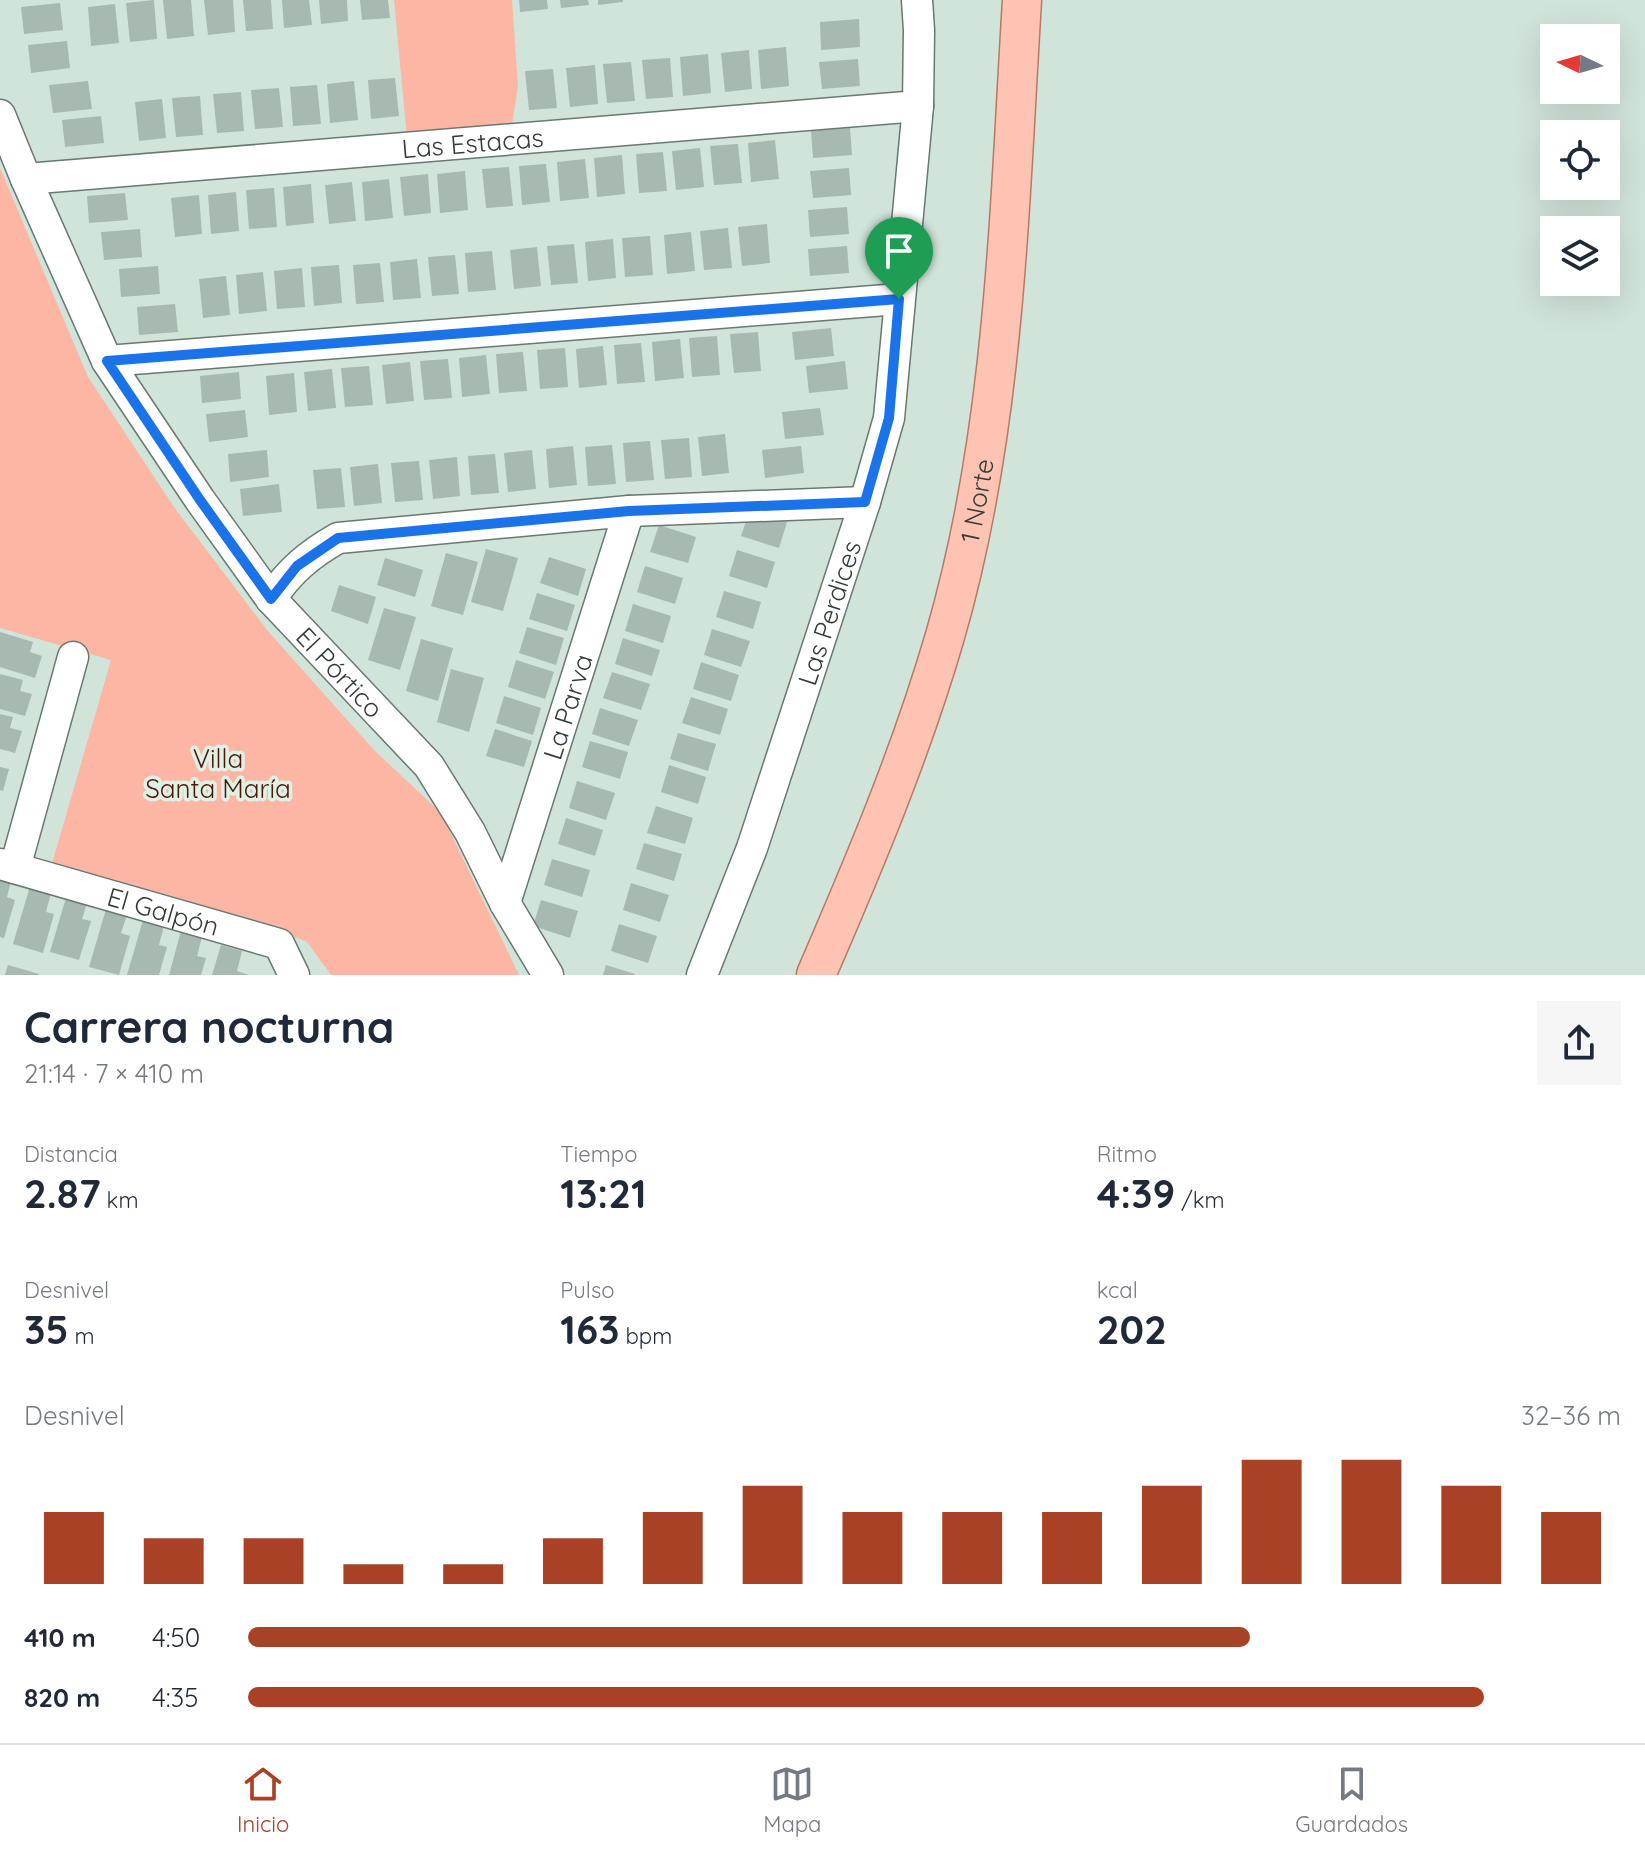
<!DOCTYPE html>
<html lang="es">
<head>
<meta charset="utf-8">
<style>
  :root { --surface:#fff; --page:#f6f6f7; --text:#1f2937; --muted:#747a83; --line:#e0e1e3; --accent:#a94124 }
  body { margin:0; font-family:Quicksand,sans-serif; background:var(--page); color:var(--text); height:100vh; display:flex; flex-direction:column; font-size:30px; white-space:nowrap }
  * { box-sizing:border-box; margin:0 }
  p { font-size:26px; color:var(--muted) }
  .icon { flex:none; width:44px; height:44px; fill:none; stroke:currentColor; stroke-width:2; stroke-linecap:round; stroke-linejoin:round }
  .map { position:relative; height:975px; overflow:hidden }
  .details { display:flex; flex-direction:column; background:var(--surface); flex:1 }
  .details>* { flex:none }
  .needle { width:52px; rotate:275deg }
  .tools { position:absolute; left:1540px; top:24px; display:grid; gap:16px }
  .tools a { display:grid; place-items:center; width:80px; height:80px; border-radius:0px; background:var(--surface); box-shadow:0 8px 32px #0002; font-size:40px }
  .pin { position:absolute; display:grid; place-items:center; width:68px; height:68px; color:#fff; margin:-82px -34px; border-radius:50% 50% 50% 0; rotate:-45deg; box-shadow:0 0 8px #0007 }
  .pin .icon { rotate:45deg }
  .round { display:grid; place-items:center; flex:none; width:84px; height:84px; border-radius:0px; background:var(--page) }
  .overview { display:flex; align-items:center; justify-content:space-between; height:136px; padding:0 24px }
  h1 { font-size:44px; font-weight:700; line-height:60px }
  .figures { display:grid; grid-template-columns:repeat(3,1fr); gap:12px; height:136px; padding:8px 24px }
  .figures div { display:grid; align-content:center }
  .figures b { font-size:40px; font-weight:700 }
  .figures small { font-size:22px; font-weight:400 }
  .figures p { font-size:22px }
  .chart { height:224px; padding:16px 24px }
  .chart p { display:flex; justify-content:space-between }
  .chart svg { width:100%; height:144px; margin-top:8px; stroke:var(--accent); stroke-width:6 }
  ul { padding:0 24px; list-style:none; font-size:26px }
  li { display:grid; grid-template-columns:128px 96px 1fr; align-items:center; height:60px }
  li i { height:20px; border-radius:10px; background:var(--accent) }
  .tabs { display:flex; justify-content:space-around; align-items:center; height:112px; border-top:2px solid var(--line); background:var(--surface); font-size:22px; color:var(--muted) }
  .tabs a { display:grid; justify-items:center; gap:4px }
  .tabs .current { color:var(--accent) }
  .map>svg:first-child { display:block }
  .green { fill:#fcb6a3 }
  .building { fill:#a7b9b0 }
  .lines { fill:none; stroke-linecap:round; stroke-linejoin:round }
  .minor-casing { stroke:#687971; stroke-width:33 }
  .major-casing { stroke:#b77967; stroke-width:41 }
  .minor { stroke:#fff; stroke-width:30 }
  .major { stroke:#fec3b3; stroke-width:38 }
  .route-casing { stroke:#fff; stroke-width:16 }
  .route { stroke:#1a73e8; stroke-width:10 }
  .labels { text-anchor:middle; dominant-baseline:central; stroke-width:7; stroke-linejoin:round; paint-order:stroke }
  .street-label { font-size:26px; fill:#333b37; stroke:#def1e7 }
  .park-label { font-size:26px; fill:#511706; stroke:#def1e7 }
</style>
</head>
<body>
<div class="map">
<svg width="1645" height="975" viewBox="0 0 1645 975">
  <rect width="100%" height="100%" fill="#d1e4da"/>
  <!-- green -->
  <path class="green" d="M 394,0 L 512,0 L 518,86 L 511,131 L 407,137 Z
    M 0,168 L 88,377 L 174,507 L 267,630 L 374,750 L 441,813 L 519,975 L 331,975 L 307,942 L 245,917 L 51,867 L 111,660 L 0,628 Z"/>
  <!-- building -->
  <path class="building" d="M 154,0 L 157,39 L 130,42 L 126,3 Z
    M 163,0 L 191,0 L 194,36 L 167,39 Z
    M 204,0 L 233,0 L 235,32 L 208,35 Z
    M 243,0 L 271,0 L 273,29 L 246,31 Z
    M 282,0 L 309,0 L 312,25 L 284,28 Z
    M 319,0 L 347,0 L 348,21 L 321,24 Z
    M 360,0 L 388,0 L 390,18 L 362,20 Z
    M 519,0 L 547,0 L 548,9 L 520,12 Z
    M 560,0 L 588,0 L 589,5 L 561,8 Z
    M 598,0 L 623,0 L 623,2 L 598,5 Z
    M 60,3 L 63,30 L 24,34 L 21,7 Z
    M 115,4 L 119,43 L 91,46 L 88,7 Z
    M 859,19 L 860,47 L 821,50 L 820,22 Z
    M 67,41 L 70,68 L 31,73 L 28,45 Z
    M 786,47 L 789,86 L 761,89 L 758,50 Z
    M 749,50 L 752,89 L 725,92 L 721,53 Z
    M 708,54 L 711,93 L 683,96 L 680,57 Z
    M 670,58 L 673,97 L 646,99 L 642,60 Z
    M 858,59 L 860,86 L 822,89 L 819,62 Z
    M 631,62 L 635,101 L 607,103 L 603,64 Z
    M 595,65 L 598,104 L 570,107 L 566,68 Z
    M 553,69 L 557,108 L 529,110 L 525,71 Z
    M 395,78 L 399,116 L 371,119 L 368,80 Z
    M 88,81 L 92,109 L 53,113 L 49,85 Z
    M 354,81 L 358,120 L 330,123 L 327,84 Z
    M 317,85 L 321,124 L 293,126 L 290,87 Z
    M 279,88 L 283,127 L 255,129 L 251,90 Z
    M 241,92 L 244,131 L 217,133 L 213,94 Z
    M 200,96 L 203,135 L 176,137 L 172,98 Z
    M 162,99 L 166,138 L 139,141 L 135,102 Z
    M 101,116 L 104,143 L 65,147 L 62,120 Z
    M 850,128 L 852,155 L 813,158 L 811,131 Z
    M 775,140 L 779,179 L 751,182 L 748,143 Z
    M 738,144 L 742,183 L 714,185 L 710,146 Z
    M 700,148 L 704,187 L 676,190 L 672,151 Z
    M 663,152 L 667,191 L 639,193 L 636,154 Z
    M 622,155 L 625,194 L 597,197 L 594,158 Z
    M 585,159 L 589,198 L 560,201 L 557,162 Z
    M 546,164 L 550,202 L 522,205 L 519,166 Z
    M 509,167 L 513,206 L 486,208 L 482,169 Z
    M 849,168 L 851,195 L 813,198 L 810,171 Z
    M 465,171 L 468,210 L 440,213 L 437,174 Z
    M 428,174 L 431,213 L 404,216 L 400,177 Z
    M 389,179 L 393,218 L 365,221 L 362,182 Z
    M 352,182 L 356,221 L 329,224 L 325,185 Z
    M 311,184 L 314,223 L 286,226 L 283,187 Z
    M 274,188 L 277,227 L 249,229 L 246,190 Z
    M 236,192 L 239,231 L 211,234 L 208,195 Z
    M 125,193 L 128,220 L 89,223 L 87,196 Z
    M 199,195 L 202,234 L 175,237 L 171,198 Z
    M 847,207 L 849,234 L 810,237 L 808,210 Z
    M 767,224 L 770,263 L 742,266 L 738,227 Z
    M 728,228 L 732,268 L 704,270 L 700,231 Z
    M 140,229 L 142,257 L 104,260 L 101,232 Z
    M 691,232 L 695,271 L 667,274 L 664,235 Z
    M 650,236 L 653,275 L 625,277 L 622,238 Z
    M 613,239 L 616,278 L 588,281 L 585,242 Z
    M 574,244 L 578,283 L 551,285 L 547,246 Z
    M 847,246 L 849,273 L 810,276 L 808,249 Z
    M 537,247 L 541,286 L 514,289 L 510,250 Z
    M 492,251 L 496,290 L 468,292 L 465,253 Z
    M 455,255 L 459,294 L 432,296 L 428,257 Z
    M 417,259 L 421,298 L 393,300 L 390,262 Z
    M 380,263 L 384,302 L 356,304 L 353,265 Z
    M 339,265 L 342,303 L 314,306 L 311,267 Z
    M 158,266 L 160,294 L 121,297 L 119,269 Z
    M 302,268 L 305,307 L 277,309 L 274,271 Z
    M 263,272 L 267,311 L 239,314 L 236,275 Z
    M 226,276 L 230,315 L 203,318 L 199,279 Z
    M 175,304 L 178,332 L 139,335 L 137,307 Z
    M 831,328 L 834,356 L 795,360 L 792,332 Z
    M 758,332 L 761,371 L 734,373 L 730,334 Z
    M 717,336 L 720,375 L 692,377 L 689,338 Z
    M 680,339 L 684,378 L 655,381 L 652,342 Z
    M 641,343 L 645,382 L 617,384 L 614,345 Z
    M 603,346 L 607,385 L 579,388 L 576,349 Z
    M 565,348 L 568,387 L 540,389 L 537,350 Z
    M 523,352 L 527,391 L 499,393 L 496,354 Z
    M 486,355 L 490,394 L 462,397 L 459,358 Z
    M 448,359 L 452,398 L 424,400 L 420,361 Z
    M 845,361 L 848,389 L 809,393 L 806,366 Z
    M 410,362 L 414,401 L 386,404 L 382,365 Z
    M 369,366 L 373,405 L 345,407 L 341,368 Z
    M 332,369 L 336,408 L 308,411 L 304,372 Z
    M 239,372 L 241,399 L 202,403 L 200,376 Z
    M 294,373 L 297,412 L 269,415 L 266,376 Z
    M 820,408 L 824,435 L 785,439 L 782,412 Z
    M 245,410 L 248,437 L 209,442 L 206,414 Z
    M 725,434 L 729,473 L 702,476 L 698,437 Z
    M 689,438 L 692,477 L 665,479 L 661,440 Z
    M 650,441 L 654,480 L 626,482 L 623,443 Z
    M 612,445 L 616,484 L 588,486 L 585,447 Z
    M 573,446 L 577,485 L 549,488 L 546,449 Z
    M 801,446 L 804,473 L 765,478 L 762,450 Z
    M 267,450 L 269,477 L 230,482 L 228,454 Z
    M 532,450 L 536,489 L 508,492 L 504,453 Z
    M 495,454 L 499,493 L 471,495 L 468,456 Z
    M 457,457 L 460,496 L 433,499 L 429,460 Z
    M 419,461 L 423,500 L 395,502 L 391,463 Z
    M 378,464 L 382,503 L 354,506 L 350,467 Z
    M 341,468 L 345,507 L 317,509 L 313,470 Z
    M 279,484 L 282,512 L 243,516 L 240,489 Z
    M 750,510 L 787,522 L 779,548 L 741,536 Z
    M 659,525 L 696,537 L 688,563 L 650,552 Z
    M 486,549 L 518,558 L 503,611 L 471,602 Z
    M 737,550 L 775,562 L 767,588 L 729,576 Z
    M 446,553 L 478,562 L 463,615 L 431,606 Z
    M 549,557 L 586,569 L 578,596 L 540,583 Z
    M 385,558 L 423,570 L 415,597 L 377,585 Z
    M 645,566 L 683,578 L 675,604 L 637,592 Z
    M 339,585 L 376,597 L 368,624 L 331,611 Z
    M 724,591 L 761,602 L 753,629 L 716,617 Z
    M 537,593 L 575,605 L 567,631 L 529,619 Z
    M 633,604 L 671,616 L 663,643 L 625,631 Z
    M 384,608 L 416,617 L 400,670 L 368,660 Z
    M 527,627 L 564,638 L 556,665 L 519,653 Z
    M 712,629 L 750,641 L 741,667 L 704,655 Z
    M 0,632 L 33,642 L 30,652 L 42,656 L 35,678 L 0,667 Z
    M 623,638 L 660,650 L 652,676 L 615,664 Z
    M 421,639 L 453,648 L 438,701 L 406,691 Z
    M 516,660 L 554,672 L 545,699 L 508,687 Z
    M 701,662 L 739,675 L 731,701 L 693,689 Z
    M 451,669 L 484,678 L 469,732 L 437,722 Z
    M 612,672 L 650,684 L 641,710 L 603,698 Z
    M 0,674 L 23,680 L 20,691 L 32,694 L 25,716 L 0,709 Z
    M 504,696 L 541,708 L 533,735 L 496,723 Z
    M 691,697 L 728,709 L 720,735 L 682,723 Z
    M 600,708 L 638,720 L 629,746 L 592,734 Z
    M 0,714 L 13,717 L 10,728 L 22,731 L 15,753 L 0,749 Z
    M 495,729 L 532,741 L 524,767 L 486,756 Z
    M 678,733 L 716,744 L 708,771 L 670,759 Z
    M 590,741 L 628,752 L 620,779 L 582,767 Z
    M 669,765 L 706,777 L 698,804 L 661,792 Z
    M 0,767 L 9,769 L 3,791 L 0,790 Z
    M 577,781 L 615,793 L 606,820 L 569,808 Z
    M 656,806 L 693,818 L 685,844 L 647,833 Z
    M 566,818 L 603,830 L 595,856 L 558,844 Z
    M 644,843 L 682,854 L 674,881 L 636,869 Z
    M 552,859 L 590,870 L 582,897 L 544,885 Z
    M 0,875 L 12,878 L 7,897 L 15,900 L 4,938 L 0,937 Z
    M 631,883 L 669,895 L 660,922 L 623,910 Z
    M 30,886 L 51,893 L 46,912 L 54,914 L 43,953 L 13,944 Z
    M 67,894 L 88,900 L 82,919 L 91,921 L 79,960 L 50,952 Z
    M 541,900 L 578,911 L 570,938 L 533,926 Z
    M 106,909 L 127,915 L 121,933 L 130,936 L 119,975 L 89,967 Z
    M 143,920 L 164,926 L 159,945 L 167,947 L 159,975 L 127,975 Z
    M 619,924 L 657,936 L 648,963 L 611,951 Z
    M 181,931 L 202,937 L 197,956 L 206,958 L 201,975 L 169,975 Z
    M 221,945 L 242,951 L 237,971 L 249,975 L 212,975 Z
    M 8,965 L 39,974 L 39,975 L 5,975 Z
    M 606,965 L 635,974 L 635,975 L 603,975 Z"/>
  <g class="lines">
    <!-- minor casing -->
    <g class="minor-casing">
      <g id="minor">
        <path id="s1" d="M 0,115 L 26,179 L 107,361 L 200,500 L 271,599 L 429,766 L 470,832 L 505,903 L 548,975"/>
        <path id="s2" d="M 26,179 L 918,106"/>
        <path d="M 107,361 L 899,299"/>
        <path d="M 271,599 C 289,571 310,554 338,538 L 629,511 L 865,502"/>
        <path id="s3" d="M 0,864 L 279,944 L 294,975"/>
        <path d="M 15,868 L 73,657"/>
        <path id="s4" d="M 505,903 L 629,511"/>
        <path id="s5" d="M 702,975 L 752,848 L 865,502 L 889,418 L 918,106 L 919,30 L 917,0"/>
      </g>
    </g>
    <!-- major casing -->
    <g class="major-casing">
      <g id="major">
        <path id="s6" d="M 816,975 C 864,864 911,753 945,636 C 1005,430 1009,212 1022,0"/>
      </g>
    </g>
    <!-- minor -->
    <use href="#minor" class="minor"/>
    <!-- major -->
    <use href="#major" class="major"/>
  </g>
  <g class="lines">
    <!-- route casing -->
    <g class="route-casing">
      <path id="route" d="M 899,299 L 889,418 L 865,502 L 629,511 L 338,538 L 297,566 L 271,599 L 200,500 L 107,361 Z"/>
    </g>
    <!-- route -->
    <use href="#route" class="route"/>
  </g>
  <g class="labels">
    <!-- street labels -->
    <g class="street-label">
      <text stroke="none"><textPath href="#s2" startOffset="448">Las Estacas</textPath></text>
      <text stroke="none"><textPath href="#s6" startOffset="502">1 Norte</textPath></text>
      <text stroke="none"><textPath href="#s5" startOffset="384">Las Perdices</textPath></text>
      <text stroke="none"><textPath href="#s1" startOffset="658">El Pórtico</textPath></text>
      <text stroke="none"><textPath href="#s4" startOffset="206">La Parva</textPath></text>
      <text stroke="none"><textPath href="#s3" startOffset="170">El Galpón</textPath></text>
    </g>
    <!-- park labels -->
    <g class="park-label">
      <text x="218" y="758">Villa<tspan x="218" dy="30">Santa María</tspan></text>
    </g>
  </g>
</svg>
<div class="tools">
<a><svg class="needle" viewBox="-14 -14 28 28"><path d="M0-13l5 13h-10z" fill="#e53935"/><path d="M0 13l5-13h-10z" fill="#747a83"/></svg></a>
<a><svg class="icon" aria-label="locate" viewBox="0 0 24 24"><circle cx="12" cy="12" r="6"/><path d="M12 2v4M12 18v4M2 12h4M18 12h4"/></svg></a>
<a><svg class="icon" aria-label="layers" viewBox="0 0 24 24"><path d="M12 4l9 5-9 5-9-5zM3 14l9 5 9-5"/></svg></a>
</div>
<div class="pin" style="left:899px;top:299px;background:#1e9e55"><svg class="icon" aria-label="arrive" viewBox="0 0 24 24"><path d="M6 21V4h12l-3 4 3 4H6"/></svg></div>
</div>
<section class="details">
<div class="overview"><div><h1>Carrera nocturna</h1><p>21:14 · 7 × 410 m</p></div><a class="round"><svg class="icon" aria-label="share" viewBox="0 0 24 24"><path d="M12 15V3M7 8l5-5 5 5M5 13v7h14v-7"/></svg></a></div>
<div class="figures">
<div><p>Distancia</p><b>2.87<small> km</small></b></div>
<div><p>Tiempo</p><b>13:21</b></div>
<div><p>Ritmo</p><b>4:39<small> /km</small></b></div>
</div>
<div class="figures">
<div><p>Desnivel</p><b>35<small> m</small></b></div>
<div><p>Pulso</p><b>163<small> bpm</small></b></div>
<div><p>kcal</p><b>202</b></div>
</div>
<div class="chart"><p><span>Desnivel</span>32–36 m</p>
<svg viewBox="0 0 160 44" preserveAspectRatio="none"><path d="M5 44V22M15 44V30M25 44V30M35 44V38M45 44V38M55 44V30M65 44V22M75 44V14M85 44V22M95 44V22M105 44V22M115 44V14M125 44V6M135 44V6M145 44V14M155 44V22"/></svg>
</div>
<ul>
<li><b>410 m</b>4:50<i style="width:73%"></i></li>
<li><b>820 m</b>4:35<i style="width:90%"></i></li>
</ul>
</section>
<nav class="tabs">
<a class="current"><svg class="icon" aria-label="home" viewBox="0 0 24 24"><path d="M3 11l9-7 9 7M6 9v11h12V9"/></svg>Inicio</a>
<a><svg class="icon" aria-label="map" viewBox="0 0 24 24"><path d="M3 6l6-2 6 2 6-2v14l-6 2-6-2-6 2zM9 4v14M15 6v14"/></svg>Mapa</a>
<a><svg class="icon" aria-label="saved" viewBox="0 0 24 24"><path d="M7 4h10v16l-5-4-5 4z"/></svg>Guardados</a>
</nav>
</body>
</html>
